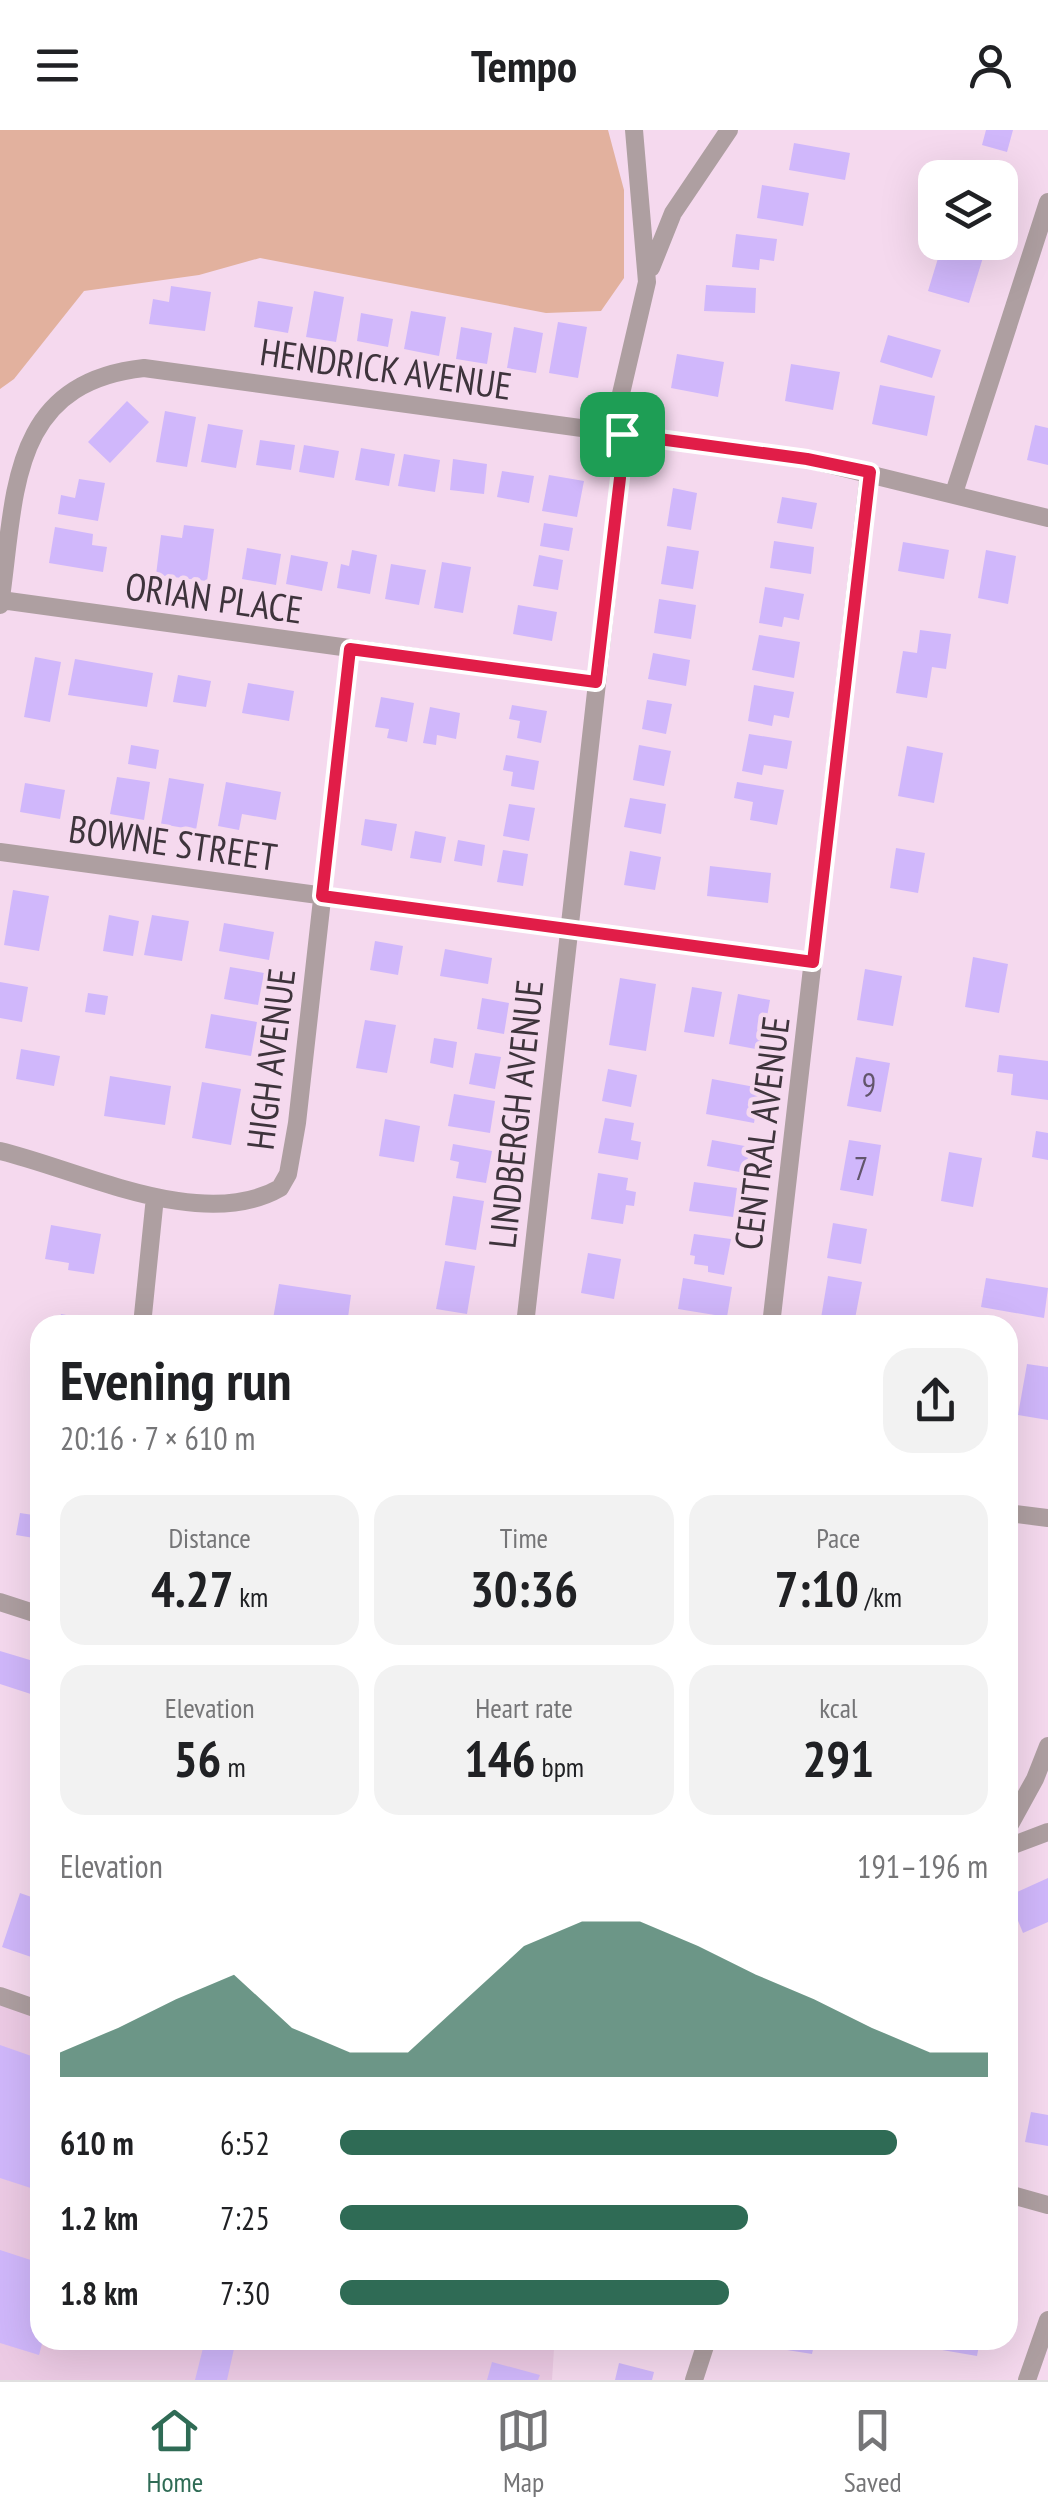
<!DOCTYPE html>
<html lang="en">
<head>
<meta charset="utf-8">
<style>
  :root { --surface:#fff; --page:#f2f2f2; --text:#202124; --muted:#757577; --line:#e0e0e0; --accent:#2f6b55 }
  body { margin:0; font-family:"PT Sans Narrow",sans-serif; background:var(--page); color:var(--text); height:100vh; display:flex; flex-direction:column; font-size:38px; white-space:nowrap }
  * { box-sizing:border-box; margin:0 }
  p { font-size:32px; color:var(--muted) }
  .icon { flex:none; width:55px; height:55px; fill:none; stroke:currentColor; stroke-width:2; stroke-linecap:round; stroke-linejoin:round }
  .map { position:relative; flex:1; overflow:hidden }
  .panel { position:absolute; left:30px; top:1185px; width:988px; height:1035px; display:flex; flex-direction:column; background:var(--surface); border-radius:30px; box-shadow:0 10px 40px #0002 }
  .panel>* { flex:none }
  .buttons { position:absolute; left:918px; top:30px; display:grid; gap:20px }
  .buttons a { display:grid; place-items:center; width:100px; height:100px; border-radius:20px; background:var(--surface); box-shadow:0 10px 40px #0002; font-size:50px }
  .pin { position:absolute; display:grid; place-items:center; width:85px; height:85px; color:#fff; margin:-42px; border-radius:20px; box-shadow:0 5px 15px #0006 }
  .round { display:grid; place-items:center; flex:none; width:105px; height:105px; border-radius:30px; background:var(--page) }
  .overview { display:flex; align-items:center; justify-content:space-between; height:170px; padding:0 30px }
  h1 { font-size:55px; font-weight:700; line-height:75px }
  .stats { display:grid; grid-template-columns:repeat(3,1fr); gap:15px; height:170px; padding:10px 30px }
  .stats div { display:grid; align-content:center; border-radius:25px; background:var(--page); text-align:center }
  .stats b { font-size:50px; font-weight:700 }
  .stats small { font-size:28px; font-weight:400 }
  .stats p { font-size:28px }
  .chart { height:280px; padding:20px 30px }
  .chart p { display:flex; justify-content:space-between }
  .chart svg { width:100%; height:180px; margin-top:10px; fill:var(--accent); opacity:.7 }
  ul { padding:0 30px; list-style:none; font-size:32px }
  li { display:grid; grid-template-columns:160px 120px 1fr; align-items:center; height:75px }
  li i { height:25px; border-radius:12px; background:var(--accent) }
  header { display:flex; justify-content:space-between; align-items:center; height:130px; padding:0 30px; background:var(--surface); font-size:45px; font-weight:700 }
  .tabs { display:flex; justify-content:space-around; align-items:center; height:140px; border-top:2px solid var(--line); background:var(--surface); font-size:28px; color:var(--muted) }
  .tabs a { display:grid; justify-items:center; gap:5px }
  .tabs .current { color:var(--accent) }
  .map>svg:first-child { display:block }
  .built { fill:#eccae4 }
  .green { fill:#e2b19e }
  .building { fill:#d0b7fb }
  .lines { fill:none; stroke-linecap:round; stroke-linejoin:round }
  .street { stroke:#ae9fa1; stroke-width:18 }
  .route-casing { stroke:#fff; stroke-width:20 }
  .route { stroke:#e11d48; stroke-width:12 }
  .labels { text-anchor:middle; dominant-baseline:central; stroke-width:9; stroke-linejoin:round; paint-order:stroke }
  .number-label { font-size:32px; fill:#62556c }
  .street-label { font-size:38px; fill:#3e343c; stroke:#f5d9ee }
</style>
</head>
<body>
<header><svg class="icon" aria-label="menu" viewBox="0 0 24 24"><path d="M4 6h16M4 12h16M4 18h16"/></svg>Tempo<svg class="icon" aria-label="person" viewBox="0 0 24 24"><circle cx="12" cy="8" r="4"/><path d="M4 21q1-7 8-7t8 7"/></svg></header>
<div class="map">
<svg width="1048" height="2250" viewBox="0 0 1048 2250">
  <rect width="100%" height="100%" fill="#f5d9ee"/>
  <!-- built -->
  <path class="built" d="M 0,1866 L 40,1880 L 40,2210 L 517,2210 L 554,2219 L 552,2250 L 0,2250 Z"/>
  <!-- green -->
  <path class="green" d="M 0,0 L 608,0 L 624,60 L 624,148 L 601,181 L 546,183 L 260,128 L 199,145 L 84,161 L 14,249 L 0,259 Z"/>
  <!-- building -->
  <path class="building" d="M 986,0 L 1013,0 L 1007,22 L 982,15 Z
    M 794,13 L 850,23 L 845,50 L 789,40 Z
    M 762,55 L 809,63 L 803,96 L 757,88 Z
    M 736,104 L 777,109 L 774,131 L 760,129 L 759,140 L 732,137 Z
    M 943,112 L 985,121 L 969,173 L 928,161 Z
    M 706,155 L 756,158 L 755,183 L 704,181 Z
    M 171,156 L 211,162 L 205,201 L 149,194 L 153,169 L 169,172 Z
    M 314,161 L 344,167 L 336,212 L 306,207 Z
    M 258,171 L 293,177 L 288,203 L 254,197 Z
    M 411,181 L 446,187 L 439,226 L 404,219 Z
    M 361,183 L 393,189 L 388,217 L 357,211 Z
    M 558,192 L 587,197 L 578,248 L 549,243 Z
    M 461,197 L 492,203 L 487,234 L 456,229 Z
    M 514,197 L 543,203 L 536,243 L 507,238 Z
    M 888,205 L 941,220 L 932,248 L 880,232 Z
    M 677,224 L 724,232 L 718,267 L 671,258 Z
    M 791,234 L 840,242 L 833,280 L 785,271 Z
    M 880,255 L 935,266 L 927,306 L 872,294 Z
    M 127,271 L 149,292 L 110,333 L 88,312 Z
    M 165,281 L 196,287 L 187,337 L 156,332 Z
    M 208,294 L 243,300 L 236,338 L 201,332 Z
    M 1035,295 L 1048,298 L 1048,335 L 1027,330 Z
    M 260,310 L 295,315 L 291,340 L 256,335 Z
    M 304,315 L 339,321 L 334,348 L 299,342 Z
    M 361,318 L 395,324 L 389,356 L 355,350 Z
    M 404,324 L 440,330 L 435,362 L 398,356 Z
    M 453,329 L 487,334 L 484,364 L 450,360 Z
    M 502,341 L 534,346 L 529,373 L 497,367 Z
    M 549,345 L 584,351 L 577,387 L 542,381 Z
    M 79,349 L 105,353 L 98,391 L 58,384 L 61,365 L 75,368 Z
    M 673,358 L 697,363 L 691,400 L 667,396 Z
    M 782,367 L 817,373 L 812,399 L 777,393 Z
    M 544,393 L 573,398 L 569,421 L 540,416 Z
    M 184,395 L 214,399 L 207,451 L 156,445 L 161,405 L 182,408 Z
    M 55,397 L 93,404 L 92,415 L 107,417 L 103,442 L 49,433 Z
    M 774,411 L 814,417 L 811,444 L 770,438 Z
    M 903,412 L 949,420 L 944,449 L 898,441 Z
    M 667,416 L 699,421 L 693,459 L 661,454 Z
    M 247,418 L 281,424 L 276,455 L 242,449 Z
    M 352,420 L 377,425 L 370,464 L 337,458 L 341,434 L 349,436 Z
    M 986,420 L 1016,426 L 1008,474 L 978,468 Z
    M 291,425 L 328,432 L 322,461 L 286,454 Z
    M 539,425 L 563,430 L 558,460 L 533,456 Z
    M 442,432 L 471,437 L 463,483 L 434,478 Z
    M 391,434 L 426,440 L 419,475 L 385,469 Z
    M 765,457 L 804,464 L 799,490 L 784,487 L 782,497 L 759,493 Z
    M 659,469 L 696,475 L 691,509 L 654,503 Z
    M 518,475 L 557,482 L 552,511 L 513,504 Z
    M 920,500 L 951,504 L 946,539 L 932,537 L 927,568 L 896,563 L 903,521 L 917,523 Z
    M 759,505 L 800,512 L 794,548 L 752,540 Z
    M 653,523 L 690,530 L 686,556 L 648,549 Z
    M 35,527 L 61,532 L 50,592 L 24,587 Z
    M 75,529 L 153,543 L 147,577 L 68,565 Z
    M 178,545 L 211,551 L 206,577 L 173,572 Z
    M 248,553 L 294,561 L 289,591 L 242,583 Z
    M 754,555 L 794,562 L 789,588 L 774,585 L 772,596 L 748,591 Z
    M 381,567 L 414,573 L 407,612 L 387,608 L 389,599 L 375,597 Z
    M 647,570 L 672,574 L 666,604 L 642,599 Z
    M 512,575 L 547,581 L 541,613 L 517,608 L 520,591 L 509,589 Z
    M 430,577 L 460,583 L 456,609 L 437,605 L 436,615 L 423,613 Z
    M 749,604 L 792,611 L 787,639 L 764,635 L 762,645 L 742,641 Z
    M 131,615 L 159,620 L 156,639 L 128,634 Z
    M 639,615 L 671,621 L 664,656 L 633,650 Z
    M 907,616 L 943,623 L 934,673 L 898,666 Z
    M 506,625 L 539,631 L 534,660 L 511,656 L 513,642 L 503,640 Z
    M 117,647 L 150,652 L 144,690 L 110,684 Z
    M 169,648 L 204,654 L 196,700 L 161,694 Z
    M 226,652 L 281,662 L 276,690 L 242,684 L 239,700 L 218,696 Z
    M 737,652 L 784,660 L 777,695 L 750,690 L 753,672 L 734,668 Z
    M 25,653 L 65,660 L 60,689 L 20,682 Z
    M 630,668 L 666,674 L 661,704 L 624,697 Z
    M 509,674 L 535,678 L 529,711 L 503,706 Z
    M 365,689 L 397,694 L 392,721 L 361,715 Z
    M 415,701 L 446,707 L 441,733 L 410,728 Z
    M 458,710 L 485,715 L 482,736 L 454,731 Z
    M 896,718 L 925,723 L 918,763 L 890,758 Z
    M 503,720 L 528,724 L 523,756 L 497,752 Z
    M 630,721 L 661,727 L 655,760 L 624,755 Z
    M 710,736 L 771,743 L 768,773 L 707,766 Z
    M 13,760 L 49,766 L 39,821 L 4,815 Z
    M 109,785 L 139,791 L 133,826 L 103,821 Z
    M 152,785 L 189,791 L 182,831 L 144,825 Z
    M 224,793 L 274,802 L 269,830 L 219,821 Z
    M 375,811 L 403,816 L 398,845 L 370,840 Z
    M 445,819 L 492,828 L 488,854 L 440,846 Z
    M 973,827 L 1008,834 L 999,883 L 965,877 Z
    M 230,837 L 264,843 L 258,875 L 224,869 Z
    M 865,839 L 902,846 L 893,896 L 857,890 Z
    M 620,848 L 656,854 L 646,921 L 609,915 Z
    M 0,852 L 28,857 L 22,892 L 0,888 Z
    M 692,857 L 722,862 L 714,907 L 684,902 Z
    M 88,863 L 108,866 L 105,885 L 85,882 Z
    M 738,864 L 770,870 L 761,920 L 729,914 Z
    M 482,868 L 509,873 L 504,904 L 477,899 Z
    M 211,884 L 257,892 L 251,926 L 205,918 Z
    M 365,890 L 396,895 L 387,943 L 356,938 Z
    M 434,908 L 457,912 L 453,938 L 430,933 Z
    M 21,919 L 60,926 L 54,956 L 16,949 Z
    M 475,923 L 501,927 L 495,959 L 469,954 Z
    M 999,925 L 1048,931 L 1048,970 L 1011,965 L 1013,944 L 997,942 Z
    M 856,927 L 890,933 L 881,982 L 847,976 Z
    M 608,939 L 637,945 L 631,977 L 602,971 Z
    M 110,946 L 171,956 L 165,995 L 104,986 Z
    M 712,949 L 760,958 L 754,993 L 706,984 Z
    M 202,952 L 241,959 L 231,1015 L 192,1008 Z
    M 454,964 L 495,971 L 490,1003 L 448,996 Z
    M 605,988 L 634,993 L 631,1010 L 641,1012 L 638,1030 L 598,1023 Z
    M 385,989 L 420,996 L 414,1032 L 379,1026 Z
    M 1036,1001 L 1048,1003 L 1048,1030 L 1032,1027 Z
    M 712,1010 L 750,1017 L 745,1043 L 707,1036 Z
    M 849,1010 L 881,1015 L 873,1066 L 840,1060 Z
    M 453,1014 L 492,1021 L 486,1053 L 456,1048 L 459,1032 L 450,1030 Z
    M 949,1022 L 982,1028 L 973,1077 L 941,1071 Z
    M 598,1043 L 628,1048 L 626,1060 L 636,1062 L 634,1076 L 626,1075 L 623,1094 L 591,1089 Z
    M 694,1052 L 737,1058 L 733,1087 L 689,1081 Z
    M 453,1066 L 484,1071 L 476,1120 L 445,1115 Z
    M 833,1093 L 867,1099 L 861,1134 L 827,1128 Z
    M 51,1095 L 101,1104 L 94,1144 L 68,1140 L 69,1133 L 45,1129 Z
    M 694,1104 L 731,1109 L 724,1145 L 708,1142 L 708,1136 L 694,1134 L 695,1126 L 690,1125 Z
    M 588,1123 L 621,1129 L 614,1169 L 581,1163 Z
    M 445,1131 L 475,1136 L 467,1184 L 436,1179 Z
    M 828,1146 L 862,1152 L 854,1194 L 821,1188 Z
    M 683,1148 L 732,1157 L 727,1187 L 678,1179 Z
    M 986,1148 L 1048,1158 L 1044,1188 L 981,1177 Z
    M 279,1154 L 351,1165 L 347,1195 L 272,1195 Z
    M 61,1184 L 92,1190 L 91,1195 L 59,1195 Z
    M 1027,1234 L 1048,1237 L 1048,1290 L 1018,1285 Z
    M 20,1383 L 40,1386 L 40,1409 L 16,1405 Z
    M 0,1521 L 40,1533 L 40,1567 L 0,1554 Z
    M 1048,1748 L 1048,1792 L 1023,1803 L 1008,1766 Z
    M 20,1763 L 40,1770 L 40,1830 L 2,1817 Z
    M 0,1915 L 40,1929 L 40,2061 L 0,2048 Z
    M 1031,1982 L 1048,1985 L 1048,2016 L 1025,2012 Z
    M 0,2120 L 40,2133 L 40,2210 L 43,2210 L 39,2225 L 0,2213 Z
    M 205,2210 L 236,2210 L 227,2250 L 195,2250 Z
    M 789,2210 L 815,2210 L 812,2224 L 787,2220 Z
    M 943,2210 L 980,2210 L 977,2226 L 942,2220 Z
    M 492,2232 L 540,2245 L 538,2250 L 487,2250 Z
    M 619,2233 L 654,2242 L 652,2250 L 615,2250 Z"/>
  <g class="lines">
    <!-- street -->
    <path class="street" d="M 651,138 L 673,83 L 729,0
      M 954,363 L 1048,72
      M 1,470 L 596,552
      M 0,475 C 16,367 7,253 144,238 L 807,329 L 1048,388
      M 0,722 L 813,832
      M 0,1021 C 80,1040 202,1103 280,1058 L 288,1044 L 297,993 L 350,519
      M 142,1195 L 155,1067
      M 525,1195 L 620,348 L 620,268 L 647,152 L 634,0
      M 771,1195 L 869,342
      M 1008,1383 L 1048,1388
      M 0,1472 L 40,1485
      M 1008,1698 L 1035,1649 L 1048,1616
      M 1008,1717 L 1048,1702
      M 0,1866 L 40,1880
      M 1008,2064 L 1048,2075
      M 694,2250 L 707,2210
      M 1027,2250 L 1048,2190"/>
  </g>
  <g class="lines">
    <!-- route casing -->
    <g class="route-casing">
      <path id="route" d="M 622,304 L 807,329 L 870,342 L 813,832 L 322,766 L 350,519 L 596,552 L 620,348 Z"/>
    </g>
    <!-- route -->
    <use href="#route" class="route"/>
  </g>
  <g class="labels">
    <!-- number labels -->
    <g class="number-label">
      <text x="869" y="954">9</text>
      <text x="861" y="1038">7</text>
    </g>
    <!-- street labels -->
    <g class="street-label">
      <text transform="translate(386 238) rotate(8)">HENDRICK AVENUE</text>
      <text transform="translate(214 467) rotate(8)">ORIAN PLACE</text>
      <text transform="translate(173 712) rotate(8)">BOWNE STREET</text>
      <text transform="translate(270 929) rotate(-83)">HIGH AVENUE</text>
      <text transform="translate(515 984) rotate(-84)">LINDBERGH AVENUE</text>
      <text transform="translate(761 1003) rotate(-83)">CENTRAL AVENUE</text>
    </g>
  </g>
</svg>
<div class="buttons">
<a><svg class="icon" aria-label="layers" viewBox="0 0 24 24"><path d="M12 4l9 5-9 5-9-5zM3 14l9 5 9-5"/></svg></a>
</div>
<div class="pin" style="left:622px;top:304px;background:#1e9e55"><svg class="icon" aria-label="arrive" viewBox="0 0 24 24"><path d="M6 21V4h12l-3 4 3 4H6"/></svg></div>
<section class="panel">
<div class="overview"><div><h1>Evening run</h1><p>20:16 · 7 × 610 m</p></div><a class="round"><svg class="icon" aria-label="share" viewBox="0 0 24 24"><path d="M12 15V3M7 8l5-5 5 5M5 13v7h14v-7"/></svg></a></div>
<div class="stats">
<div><p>Distance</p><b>4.27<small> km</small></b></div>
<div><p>Time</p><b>30:36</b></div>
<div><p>Pace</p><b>7:10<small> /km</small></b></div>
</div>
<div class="stats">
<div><p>Elevation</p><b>56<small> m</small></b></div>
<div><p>Heart rate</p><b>146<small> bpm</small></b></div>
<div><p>kcal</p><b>291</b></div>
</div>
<div class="chart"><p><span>Elevation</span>191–196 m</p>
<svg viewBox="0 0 160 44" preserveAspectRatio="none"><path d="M0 44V38L10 32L20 25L30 19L40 32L50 38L60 38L70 25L80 12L90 6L100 6L110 12L120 19L130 25L140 32L150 38L160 38V44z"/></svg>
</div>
<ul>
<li><b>610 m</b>6:52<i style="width:86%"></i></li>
<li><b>1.2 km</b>7:25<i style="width:63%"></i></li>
<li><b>1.8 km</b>7:30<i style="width:60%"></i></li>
</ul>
</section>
</div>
<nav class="tabs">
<a class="current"><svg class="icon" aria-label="home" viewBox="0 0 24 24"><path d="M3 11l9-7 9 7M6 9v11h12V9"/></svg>Home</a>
<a><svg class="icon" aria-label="map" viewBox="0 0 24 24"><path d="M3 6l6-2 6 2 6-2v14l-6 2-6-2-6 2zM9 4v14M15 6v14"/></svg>Map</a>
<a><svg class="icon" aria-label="saved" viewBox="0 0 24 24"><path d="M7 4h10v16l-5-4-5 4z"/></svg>Saved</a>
</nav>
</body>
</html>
